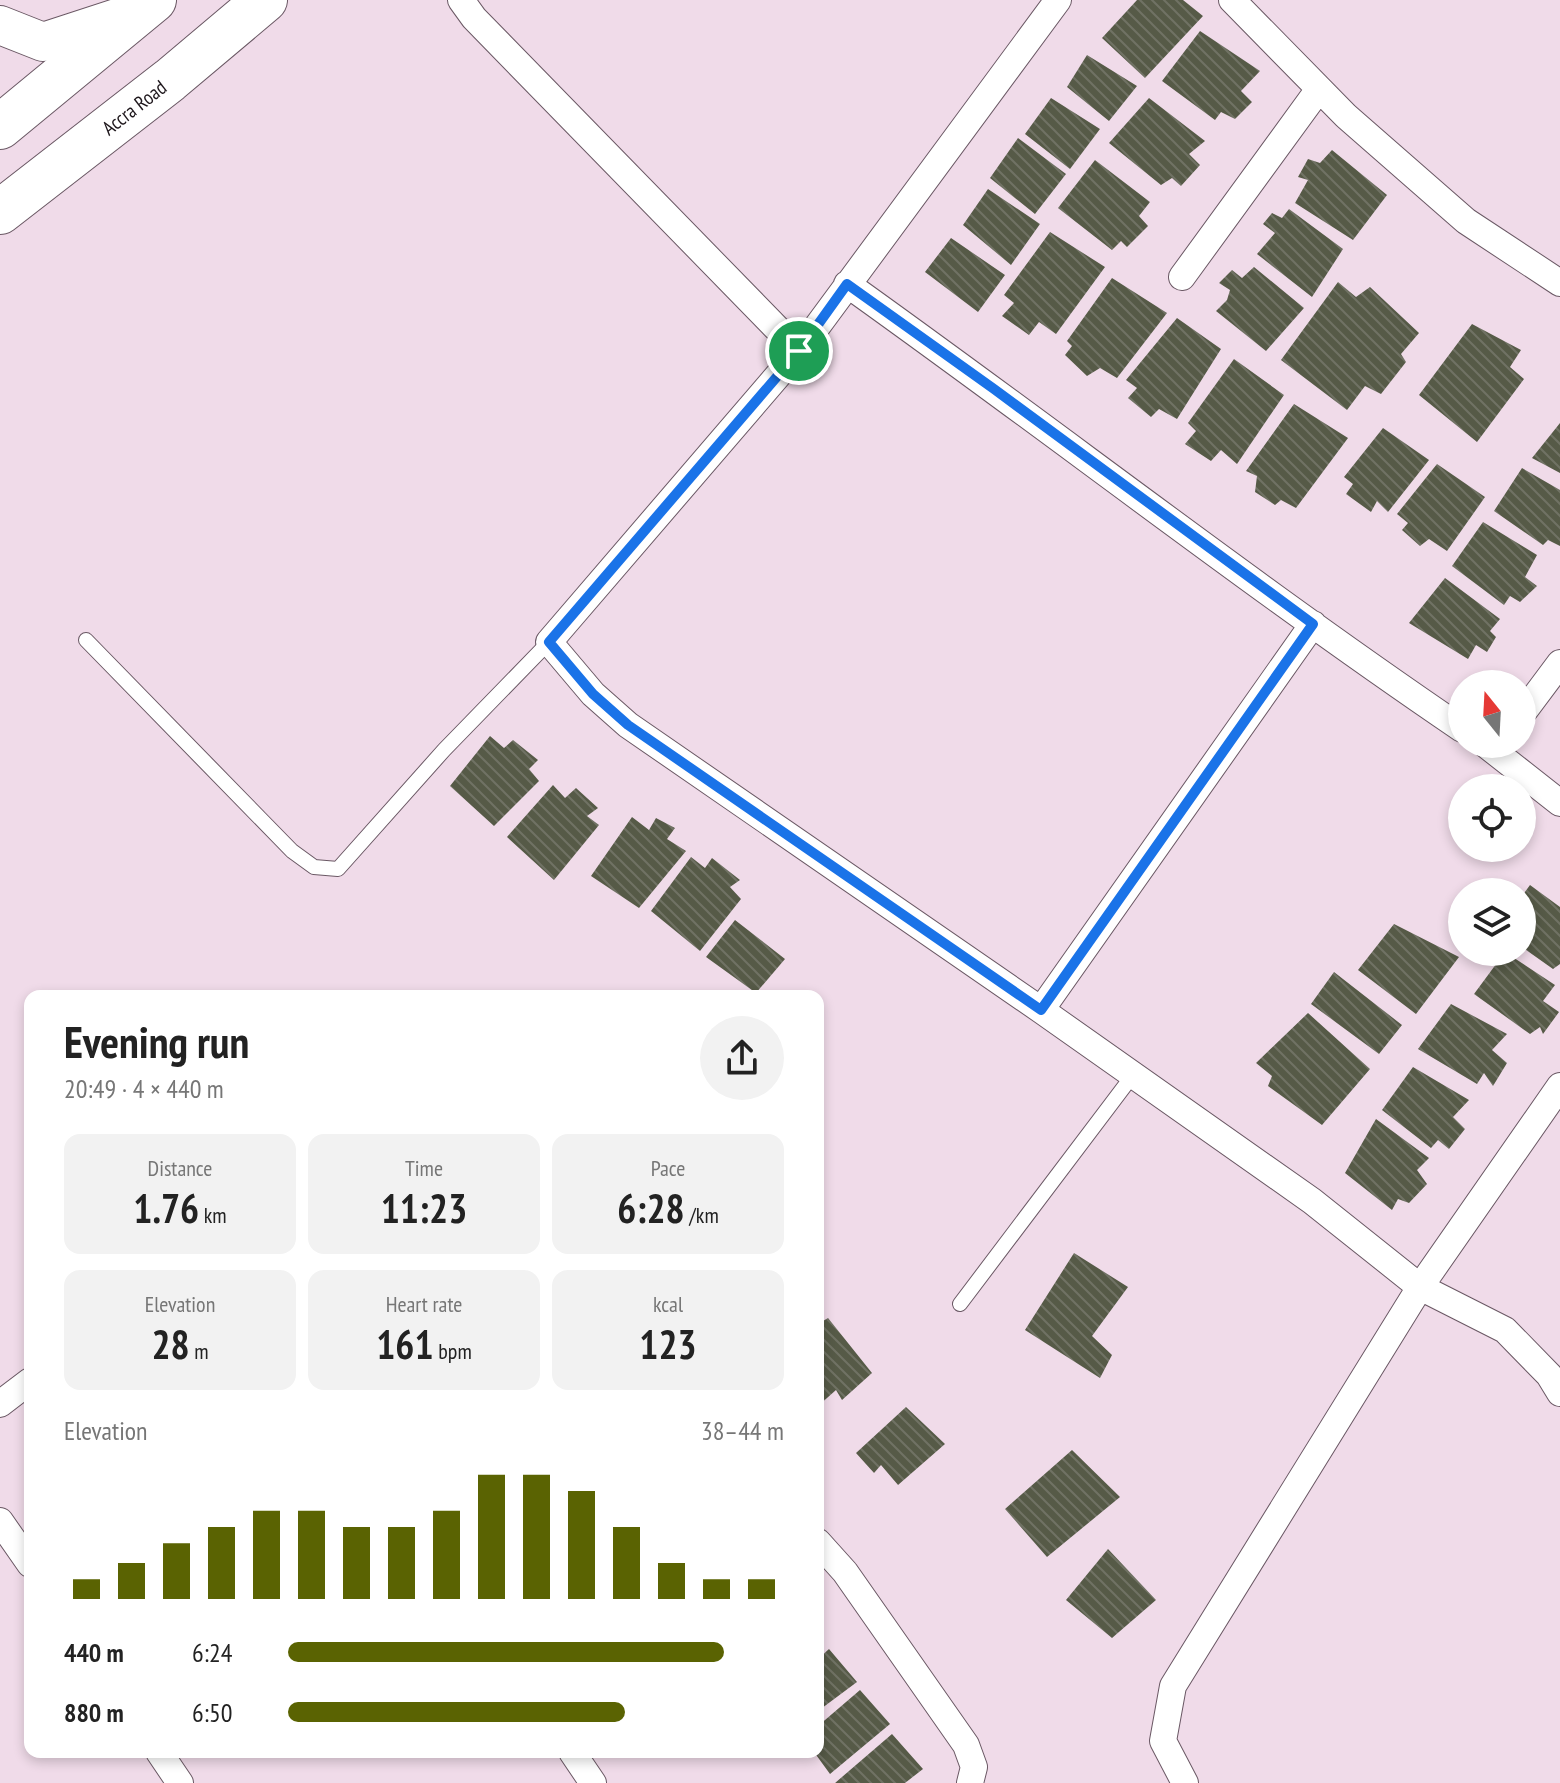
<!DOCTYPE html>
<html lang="en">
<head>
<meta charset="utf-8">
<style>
  :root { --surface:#fff; --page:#f2f2f2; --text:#222; --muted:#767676; --accent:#5a6302 }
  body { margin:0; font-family:"PT Sans Narrow",sans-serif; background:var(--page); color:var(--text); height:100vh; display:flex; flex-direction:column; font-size:30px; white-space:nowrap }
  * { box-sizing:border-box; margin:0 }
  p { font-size:26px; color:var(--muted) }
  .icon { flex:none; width:44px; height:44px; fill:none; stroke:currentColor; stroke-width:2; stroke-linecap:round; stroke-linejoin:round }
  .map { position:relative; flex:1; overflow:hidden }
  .drawer { position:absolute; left:24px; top:990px; width:800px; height:768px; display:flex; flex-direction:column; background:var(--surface); border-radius:16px; box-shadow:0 4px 12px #0003 }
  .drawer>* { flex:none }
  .needle { width:52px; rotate:342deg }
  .tools { position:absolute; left:1448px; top:670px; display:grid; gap:16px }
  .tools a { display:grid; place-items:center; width:88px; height:88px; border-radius:50%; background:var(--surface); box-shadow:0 4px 12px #0003; font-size:40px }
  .pin { position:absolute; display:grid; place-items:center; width:68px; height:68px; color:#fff; margin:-34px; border:4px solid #fff; border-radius:50%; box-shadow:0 2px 8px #0007 }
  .round { display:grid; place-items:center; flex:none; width:84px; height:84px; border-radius:42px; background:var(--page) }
  .head { display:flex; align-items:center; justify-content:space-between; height:136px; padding:0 40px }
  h1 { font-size:44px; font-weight:700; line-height:60px }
  .figures { display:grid; grid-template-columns:repeat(3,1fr); gap:12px; height:136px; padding:8px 40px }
  .figures div { display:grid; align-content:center; border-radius:16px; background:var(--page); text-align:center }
  .figures b { font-size:40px; font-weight:700 }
  .figures small { font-size:22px; font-weight:400 }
  .figures p { font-size:22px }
  .chart { height:224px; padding:16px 40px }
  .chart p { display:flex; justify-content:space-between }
  .chart svg { width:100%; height:144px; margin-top:8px; stroke:var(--accent); stroke-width:6 }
  ul { padding:0 40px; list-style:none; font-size:26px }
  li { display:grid; grid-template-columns:128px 96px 1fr; align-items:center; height:60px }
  li i { height:20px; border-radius:10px; background:var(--accent) }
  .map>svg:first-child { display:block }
  .building { fill:url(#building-back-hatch) }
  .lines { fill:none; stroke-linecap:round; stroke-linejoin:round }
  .lane-casing { stroke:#6a5864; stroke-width:16 }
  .street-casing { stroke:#6a5864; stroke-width:28 }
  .secondary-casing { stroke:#6a5864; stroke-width:40 }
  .highway-casing { stroke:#6a5864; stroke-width:46 }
  .lane { stroke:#fff; stroke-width:14 }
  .street { stroke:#fff; stroke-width:26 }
  .secondary { stroke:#fff; stroke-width:38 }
  .highway { stroke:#fff; stroke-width:44 }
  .route-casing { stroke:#fff; stroke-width:16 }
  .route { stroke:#1a73e8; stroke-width:10 }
  .labels { text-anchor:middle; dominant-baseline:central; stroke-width:8; stroke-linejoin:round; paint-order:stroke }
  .street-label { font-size:20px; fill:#1e171c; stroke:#fff }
</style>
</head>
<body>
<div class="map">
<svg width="1560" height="1783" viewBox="0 0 1560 1783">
  <defs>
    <pattern id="building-back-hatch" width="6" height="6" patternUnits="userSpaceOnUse" patternTransform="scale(2)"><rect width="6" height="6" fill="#565a47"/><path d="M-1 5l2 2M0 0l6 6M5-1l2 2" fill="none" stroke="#707264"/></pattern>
  </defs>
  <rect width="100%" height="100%" fill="#f0dbe9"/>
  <!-- building -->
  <path class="building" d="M 1137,0 L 1183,0 L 1203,16 L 1145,78 L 1102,38 Z
    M 1200,31 L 1260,71 L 1241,91 L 1252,102 L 1235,119 L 1221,112 L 1215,120 L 1162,81 Z
    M 1087,55 L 1137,86 L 1109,121 L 1067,87 Z
    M 1051,98 L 1100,129 L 1070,169 L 1025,134 Z
    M 1149,98 L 1205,141 L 1189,154 L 1200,165 L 1181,186 L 1172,178 L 1161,185 L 1109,143 Z
    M 1018,138 L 1066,174 L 1035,214 L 990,178 Z
    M 1332,150 L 1387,195 L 1353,240 L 1295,203 L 1308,180 L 1298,177 L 1308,159 L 1320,163 Z
    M 1095,160 L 1150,202 L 1139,216 L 1148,226 L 1127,247 L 1121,241 L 1112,250 L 1058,208 Z
    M 988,189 L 1040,224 L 1011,265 L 963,225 Z
    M 1289,209 L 1343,249 L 1312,297 L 1257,254 L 1275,233 L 1263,224 L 1272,213 L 1282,218 Z
    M 1050,232 L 1105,267 L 1056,334 L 1039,322 L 1029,335 L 1002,316 L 1014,303 L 1004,295 Z
    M 951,238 L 1005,275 L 978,312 L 925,272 Z
    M 1254,267 L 1304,308 L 1266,351 L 1216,311 L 1227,300 L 1230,290 L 1219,283 L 1232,270 L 1242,278 Z
    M 1112,278 L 1167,313 L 1117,378 L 1100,368 L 1087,376 L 1065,355 L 1072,346 L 1067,341 Z
    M 1338,282 L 1356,297 L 1370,287 L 1419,333 L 1401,354 L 1406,362 L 1381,394 L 1365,386 L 1347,410 L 1281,360 Z
    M 1177,318 L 1221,349 L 1177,419 L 1159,409 L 1151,417 L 1128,398 L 1137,388 L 1126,380 Z
    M 1472,324 L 1521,350 L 1510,367 L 1524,379 L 1477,442 L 1419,395 Z
    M 1234,359 L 1284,395 L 1237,464 L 1221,450 L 1211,461 L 1185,444 L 1196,431 L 1188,423 Z
    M 1294,404 L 1348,438 L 1296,508 L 1281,500 L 1275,505 L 1255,492 L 1257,476 L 1246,471 Z
    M 1560,423 L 1560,473 L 1532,458 Z
    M 1383,428 L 1429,460 L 1388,512 L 1377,501 L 1371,512 L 1346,494 L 1353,484 L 1344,477 Z
    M 1437,464 L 1485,497 L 1447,551 L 1429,539 L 1420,546 L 1402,530 L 1408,523 L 1397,514 Z
    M 1522,468 L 1560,490 L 1560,546 L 1548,540 L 1543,545 L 1494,511 Z
    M 1483,522 L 1537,555 L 1525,577 L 1537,586 L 1520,602 L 1510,596 L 1504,605 L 1452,566 Z
    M 1445,578 L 1500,619 L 1490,631 L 1496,637 L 1487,652 L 1476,645 L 1468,659 L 1409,623 Z
    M 490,736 L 504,748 L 513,740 L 538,760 L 529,769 L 539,781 L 494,826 L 450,786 Z
    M 553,785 L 565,798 L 576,788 L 598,808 L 587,816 L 599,825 L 554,880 L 507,837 Z
    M 632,817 L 649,830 L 656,818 L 675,828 L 667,839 L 686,851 L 639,908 L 591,876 Z
    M 691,857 L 705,868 L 712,858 L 740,880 L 730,887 L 741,899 L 700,951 L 651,911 Z
    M 1530,885 L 1560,907 L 1560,964 L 1553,969 L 1522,947 L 1522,896 Z
    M 735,920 L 785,959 L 756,993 L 706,957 Z
    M 1394,924 L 1459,957 L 1416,1014 L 1358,970 Z
    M 1505,952 L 1555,985 L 1543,1001 L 1559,1012 L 1543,1034 L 1540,1027 L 1530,1034 L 1474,994 Z
    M 1334,972 L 1402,1025 L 1379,1054 L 1311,1004 Z
    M 1451,1004 L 1507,1034 L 1492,1050 L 1507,1063 L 1493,1086 L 1484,1073 L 1477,1084 L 1418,1049 Z
    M 1308,1013 L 1370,1069 L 1322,1125 L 1268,1086 L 1272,1076 L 1256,1063 Z
    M 1413,1067 L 1469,1100 L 1453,1117 L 1465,1129 L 1449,1149 L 1438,1140 L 1431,1148 L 1382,1110 Z
    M 1376,1119 L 1429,1158 L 1417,1170 L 1427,1184 L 1409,1203 L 1398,1199 L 1392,1210 L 1345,1173 Z
    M 1074,1253 L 1128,1287 L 1092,1336 L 1112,1355 L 1100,1378 L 1025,1330 Z
    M 828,1318 L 872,1373 L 842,1400 L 836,1390 L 818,1406 L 818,1324 Z
    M 906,1407 L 945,1444 L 898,1485 L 881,1465 L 874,1473 L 856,1453 Z
    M 1072,1450 L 1120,1497 L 1047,1557 L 1005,1509 Z
    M 1108,1549 L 1156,1600 L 1112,1638 L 1066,1600 Z
    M 829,1649 L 857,1682 L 818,1711 L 818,1659 Z
    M 860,1690 L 890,1724 L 830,1774 L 814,1752 L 818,1752 L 818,1726 Z
    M 892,1734 L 923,1769 L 905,1783 L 835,1783 Z"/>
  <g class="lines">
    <!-- lane casing -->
    <g class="lane-casing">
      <path id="lane" d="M 86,640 L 292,851 L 314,867 L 338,869 L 444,750 L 549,642
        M 960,1304 L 1133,1075"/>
    </g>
    <!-- street casing -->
    <g class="street-casing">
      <path id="street" d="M 461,0 L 474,18 L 799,351
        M 1058,0 L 799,351 L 549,642 L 593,694 L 628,725 L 1041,1010 L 1312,1201 L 1420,1287 L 1505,1330 L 1549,1375 L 1560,1393
        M 1232,0 L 1346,116 L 1466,221 L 1560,283
        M 1182,277 L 1319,89
        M 847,284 C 1053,431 1253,587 1462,729
        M 1522,714 L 1560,663
        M 1485,744 L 1560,803
        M 1041,1010 L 1313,624
        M 0,1404 L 30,1381
        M 0,1521 L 30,1564
        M 818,1542 L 845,1572 L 966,1745 L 974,1767 L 970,1783
        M 159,1752 L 180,1783
        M 572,1752 L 593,1783
        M 1185,1783 L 1163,1741 L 1173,1686 L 1420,1287 L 1560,1086"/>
    </g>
    <!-- secondary casing -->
    <g class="secondary-casing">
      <path id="secondary" d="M 0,25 L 43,42 L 132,13"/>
    </g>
    <!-- highway casing -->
    <g class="highway-casing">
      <g id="highway">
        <path d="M 0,127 L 154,0"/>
        <path id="s1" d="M 0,212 L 170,80 L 265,0"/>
      </g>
    </g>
    <!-- lane -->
    <use href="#lane" class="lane"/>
    <!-- street -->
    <use href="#street" class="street"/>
    <!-- secondary -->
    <use href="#secondary" class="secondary"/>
    <!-- highway -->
    <use href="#highway" class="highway"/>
  </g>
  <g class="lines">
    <!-- route casing -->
    <g class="route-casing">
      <path id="route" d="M 847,284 L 994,389 L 1313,624 L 1041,1010 L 628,725 L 593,694 L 549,642 L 799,351 Z"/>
    </g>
    <!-- route -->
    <use href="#route" class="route"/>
  </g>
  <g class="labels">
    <!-- street labels -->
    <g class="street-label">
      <text stroke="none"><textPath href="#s1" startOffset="170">Accra Road</textPath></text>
    </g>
  </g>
</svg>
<div class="tools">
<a><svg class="needle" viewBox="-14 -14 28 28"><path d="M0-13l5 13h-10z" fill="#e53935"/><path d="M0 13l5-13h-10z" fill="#767676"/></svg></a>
<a><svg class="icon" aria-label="locate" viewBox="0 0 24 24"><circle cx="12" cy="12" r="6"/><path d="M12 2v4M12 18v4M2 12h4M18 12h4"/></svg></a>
<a><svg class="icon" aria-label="layers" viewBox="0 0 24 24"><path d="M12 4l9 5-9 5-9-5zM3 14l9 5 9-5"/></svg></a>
</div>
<div class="pin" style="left:799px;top:351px;background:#1e9e55"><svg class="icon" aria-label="arrive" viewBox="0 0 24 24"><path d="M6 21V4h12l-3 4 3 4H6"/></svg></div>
<section class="drawer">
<div class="head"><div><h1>Evening run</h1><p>20:49 · 4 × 440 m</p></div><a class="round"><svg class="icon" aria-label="share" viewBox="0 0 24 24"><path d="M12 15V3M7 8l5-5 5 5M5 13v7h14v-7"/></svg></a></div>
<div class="figures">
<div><p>Distance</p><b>1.76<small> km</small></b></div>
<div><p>Time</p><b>11:23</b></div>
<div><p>Pace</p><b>6:28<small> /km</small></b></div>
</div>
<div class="figures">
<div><p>Elevation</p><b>28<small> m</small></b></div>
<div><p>Heart rate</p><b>161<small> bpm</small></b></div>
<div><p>kcal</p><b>123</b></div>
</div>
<div class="chart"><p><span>Elevation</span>38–44 m</p>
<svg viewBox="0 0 160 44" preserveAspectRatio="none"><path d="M5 44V38M15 44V33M25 44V27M35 44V22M45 44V17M55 44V17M65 44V22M75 44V22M85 44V17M95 44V6M105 44V6M115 44V11M125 44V22M135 44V33M145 44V38M155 44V38"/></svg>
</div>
<ul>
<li><b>440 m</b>6:24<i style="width:88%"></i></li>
<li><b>880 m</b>6:50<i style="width:68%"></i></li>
</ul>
</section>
</div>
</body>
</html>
